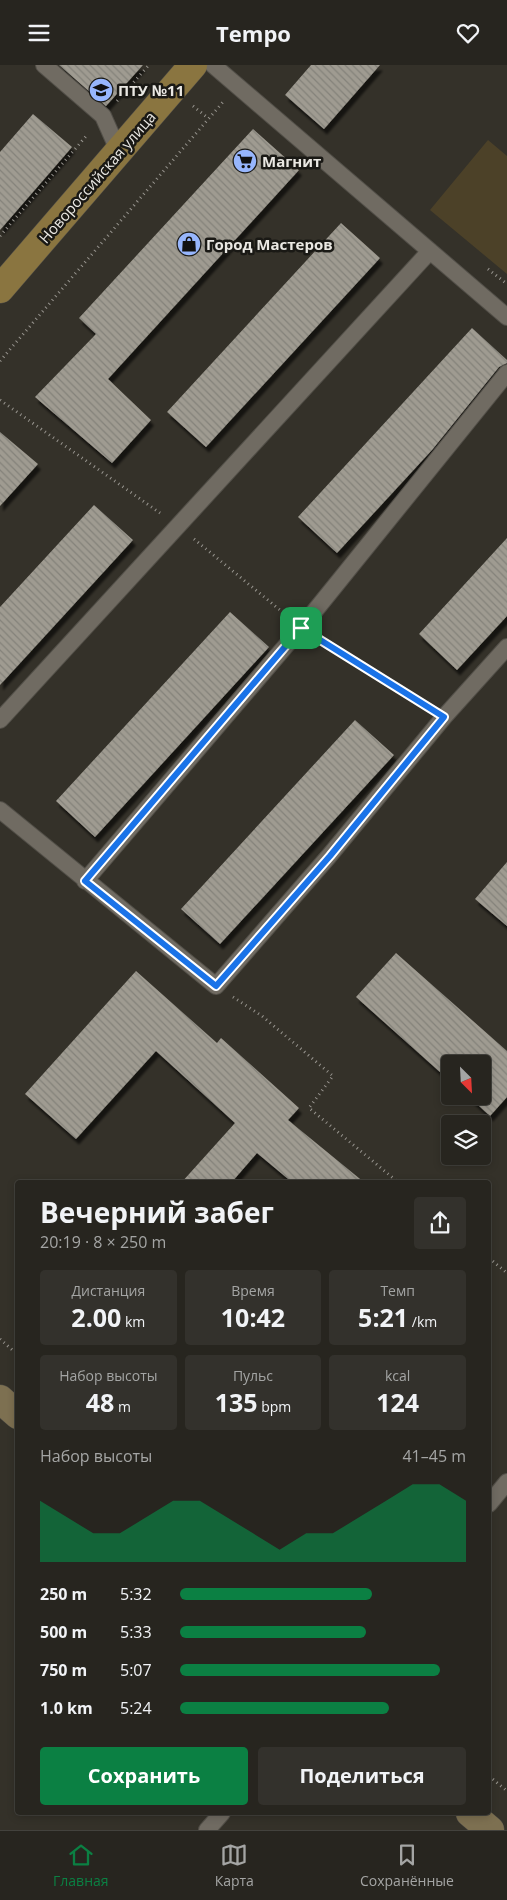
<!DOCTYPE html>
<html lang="ru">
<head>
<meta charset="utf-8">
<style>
  :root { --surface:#27251f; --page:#33312c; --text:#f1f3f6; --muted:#a4a5a4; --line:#43423d; --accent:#0b8043 }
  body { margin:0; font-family:"Open Sans",sans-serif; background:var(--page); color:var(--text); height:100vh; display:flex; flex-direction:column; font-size:19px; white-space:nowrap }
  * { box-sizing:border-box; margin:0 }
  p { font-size:16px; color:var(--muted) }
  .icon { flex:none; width:28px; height:28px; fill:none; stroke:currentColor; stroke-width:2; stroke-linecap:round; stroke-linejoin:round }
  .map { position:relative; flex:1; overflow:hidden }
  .drawer { position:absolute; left:15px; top:1115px; width:476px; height:635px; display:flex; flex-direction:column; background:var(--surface); border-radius:5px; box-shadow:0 2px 8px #0003,0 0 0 1px var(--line) }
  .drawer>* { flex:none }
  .needle { width:32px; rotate:156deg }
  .buttons { position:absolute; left:441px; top:990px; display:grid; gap:10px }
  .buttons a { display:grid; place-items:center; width:50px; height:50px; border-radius:5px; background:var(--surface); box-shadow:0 2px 8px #0003,0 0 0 1px var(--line); font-size:25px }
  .pin { position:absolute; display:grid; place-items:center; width:42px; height:42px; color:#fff; margin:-21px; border-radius:10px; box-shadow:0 2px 8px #0006 }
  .round { display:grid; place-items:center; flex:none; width:52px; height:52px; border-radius:5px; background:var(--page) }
  .overview { display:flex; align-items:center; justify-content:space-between; height:85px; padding:0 25px }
  h1 { font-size:28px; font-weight:700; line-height:38px }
  .figures { display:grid; grid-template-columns:repeat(3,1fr); gap:8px; height:85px; padding:5px 25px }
  .figures div { display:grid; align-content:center; border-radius:5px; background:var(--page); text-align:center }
  .figures b { font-size:25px; font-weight:700 }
  .figures small { font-size:14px; font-weight:400 }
  .figures p { font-size:14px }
  .chart { height:140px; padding:10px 25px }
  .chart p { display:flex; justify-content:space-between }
  .chart svg { width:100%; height:90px; margin-top:5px; fill:var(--accent); opacity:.7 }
  .button { display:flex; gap:10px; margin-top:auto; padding:10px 25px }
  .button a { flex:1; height:58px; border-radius:5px; background:var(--accent); color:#fff; font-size:20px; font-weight:700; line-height:58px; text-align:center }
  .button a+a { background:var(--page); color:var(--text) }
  ul { padding:0 25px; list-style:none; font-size:16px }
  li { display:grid; grid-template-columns:80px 60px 1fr; align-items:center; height:38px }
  li i { height:12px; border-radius:6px; background:var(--accent) }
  header { display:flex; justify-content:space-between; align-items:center; height:65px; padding:0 25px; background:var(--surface); font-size:22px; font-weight:700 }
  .dock { display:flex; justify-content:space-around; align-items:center; height:70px; border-top:1px solid var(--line); background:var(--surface); font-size:14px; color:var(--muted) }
  .dock a { display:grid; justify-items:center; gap:2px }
  .dock .selected { color:var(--accent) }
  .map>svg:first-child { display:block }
  .pitch { fill:#4c4128 }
  .building { fill:url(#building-back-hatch); filter:url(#shadow) }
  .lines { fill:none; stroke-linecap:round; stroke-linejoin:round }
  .lane-casing { stroke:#524f48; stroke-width:18 }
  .secondary-casing { stroke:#524f48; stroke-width:29 }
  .primary-casing { stroke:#524f48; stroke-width:29 }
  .path { stroke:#98958f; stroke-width:3; stroke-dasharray:1 4; stroke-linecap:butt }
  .lane { stroke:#706b62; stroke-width:16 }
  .secondary { stroke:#7d7051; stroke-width:28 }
  .primary { stroke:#8a7540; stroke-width:28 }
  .route-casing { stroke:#fff; stroke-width:10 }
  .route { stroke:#1a73e8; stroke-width:6 }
  .labels { text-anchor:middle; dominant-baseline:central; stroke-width:5; stroke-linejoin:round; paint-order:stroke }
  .poi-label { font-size:15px; font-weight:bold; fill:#eae8e3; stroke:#1a1915; text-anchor:start }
  .street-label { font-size:15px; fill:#eae8e3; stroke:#1a1915 }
</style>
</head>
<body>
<header><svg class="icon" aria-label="menu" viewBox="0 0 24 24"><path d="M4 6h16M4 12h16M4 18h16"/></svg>Tempo<svg class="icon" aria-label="heart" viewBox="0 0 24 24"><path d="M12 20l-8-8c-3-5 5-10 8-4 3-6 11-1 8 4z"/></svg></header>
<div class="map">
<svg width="507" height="1765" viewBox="0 0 507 1765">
  <defs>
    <pattern id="building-back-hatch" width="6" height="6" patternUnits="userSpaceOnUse" patternTransform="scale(1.25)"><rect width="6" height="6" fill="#9f9b91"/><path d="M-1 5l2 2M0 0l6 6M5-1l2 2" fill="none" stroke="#84827a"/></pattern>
    <filter id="shadow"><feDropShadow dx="3" dy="5.5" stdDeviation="1" flood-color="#0009"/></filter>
  </defs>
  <rect width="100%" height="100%" fill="#343129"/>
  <!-- pitch -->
  <path class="pitch" d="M 488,75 L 507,91 L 507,209 L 430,145 Z"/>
  <!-- building -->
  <path class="building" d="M 59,0 L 143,0 L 106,41 Z
    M 311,0 L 380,0 L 324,64 L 285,30 Z
    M 33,49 L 72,82 L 0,165 L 0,87 Z
    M 253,64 L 299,105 L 108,314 L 151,355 L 112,398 L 35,332 L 96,269 L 79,253 Z
    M 341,158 L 380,193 L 206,382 L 167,347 Z
    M 472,263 L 507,295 L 507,298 L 499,302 L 432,385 L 337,488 L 298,452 Z
    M 0,367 L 38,399 L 0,441 Z
    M 94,440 L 133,475 L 0,620 L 0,542 Z
    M 507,473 L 507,551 L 457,605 L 419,569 Z
    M 230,547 L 269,582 L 95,772 L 56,736 Z
    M 355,655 L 394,690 L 220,879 L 181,844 Z
    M 507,797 L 507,861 L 475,834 Z
    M 396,888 L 507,986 L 507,1032 L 490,1051 L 468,1031 L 482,1031 L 482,999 L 450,999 L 450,1016 L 356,932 Z
    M 136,906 L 217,978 L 221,973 L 299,1043 L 288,1055 L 365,1118 L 293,1118 L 257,1088 L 231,1118 L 181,1118 L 235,1058 L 156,986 L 76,1074 L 25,1029 Z"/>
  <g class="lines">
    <!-- lane casing -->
    <g class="lane-casing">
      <path id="lane" d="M 44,0 L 103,51 L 119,87
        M 213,0 L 507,252
        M 0,655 L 430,186
        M 0,745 L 216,921 L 329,791 L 444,652 L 507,582
        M 85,816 L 301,563 L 507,308
        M 489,1439 L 507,1417
        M 207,1765 L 222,1748"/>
    </g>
    <!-- secondary casing -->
    <g class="secondary-casing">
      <path id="secondary" d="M 0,1334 L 18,1350
        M 470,1748 L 490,1765"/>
    </g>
    <!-- primary casing -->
    <g class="primary-casing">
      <path id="primary" d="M 0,224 L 193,0"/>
    </g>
    <!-- path -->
    <path class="path" d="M 117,36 L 149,0
      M 193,41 L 208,53
      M 0,171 L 88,69
      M 488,204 L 507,219
      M 0,296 L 223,37
      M 0,335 L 160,448
      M 194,474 L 286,550
      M 319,574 L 426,641
      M 233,932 L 262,951 L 333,1011 L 309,1043 L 399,1118
      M 489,1193 L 507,1208
      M 0,1274 L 18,1290
      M 489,1711 L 507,1726"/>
    <!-- lane -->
    <use href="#lane" class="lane"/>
    <!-- secondary -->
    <use href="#secondary" class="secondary"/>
    <!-- primary -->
    <use href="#primary" class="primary"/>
  </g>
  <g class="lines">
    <!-- route casing -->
    <g class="route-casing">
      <path id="route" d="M 301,563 L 444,652 L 330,791 L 216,921 L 85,816 Z"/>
    </g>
    <!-- route -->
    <use href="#route" class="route"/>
  </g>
  <!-- icons -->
  <defs>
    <g id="school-disc" transform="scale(1.25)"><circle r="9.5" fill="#97b6fd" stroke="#1a1915"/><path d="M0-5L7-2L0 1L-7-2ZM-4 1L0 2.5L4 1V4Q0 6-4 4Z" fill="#111"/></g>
    <g id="supermarket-disc" transform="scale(1.25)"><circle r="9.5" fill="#97b6fd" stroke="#1a1915"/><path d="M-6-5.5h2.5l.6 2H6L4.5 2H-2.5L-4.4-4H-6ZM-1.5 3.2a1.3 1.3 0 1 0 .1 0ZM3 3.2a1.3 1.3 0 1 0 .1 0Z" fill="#111"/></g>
    <g id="shop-disc" transform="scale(1.25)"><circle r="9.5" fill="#97b6fd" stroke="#1a1915"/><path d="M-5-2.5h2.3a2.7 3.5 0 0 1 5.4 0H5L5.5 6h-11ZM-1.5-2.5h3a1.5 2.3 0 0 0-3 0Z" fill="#111"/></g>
  </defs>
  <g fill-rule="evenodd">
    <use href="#school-disc" x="101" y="25"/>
    <use href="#supermarket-disc" x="245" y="96"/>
    <use href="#shop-disc" x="189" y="179"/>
  </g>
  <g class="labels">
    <!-- poi labels -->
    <g class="poi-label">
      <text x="118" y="25">ПТУ №11</text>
      <text x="262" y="96">Магнит</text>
      <text x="206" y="179">Город Мастеров</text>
    </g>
    <!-- street labels -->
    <g class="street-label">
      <text transform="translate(97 112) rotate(-49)">Новороссийская улица</text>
    </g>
  </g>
</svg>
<div class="buttons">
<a><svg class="needle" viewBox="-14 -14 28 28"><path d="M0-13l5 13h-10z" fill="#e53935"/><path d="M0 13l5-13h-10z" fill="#a4a5a4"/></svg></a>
<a><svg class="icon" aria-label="layers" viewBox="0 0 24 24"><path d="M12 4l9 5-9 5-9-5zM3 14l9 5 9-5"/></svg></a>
</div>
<div class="pin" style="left:301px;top:563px;background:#1e9e55"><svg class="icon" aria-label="arrive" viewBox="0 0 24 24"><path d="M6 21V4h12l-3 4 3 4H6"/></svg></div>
<section class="drawer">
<div class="overview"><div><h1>Вечерний забег</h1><p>20:19 · 8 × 250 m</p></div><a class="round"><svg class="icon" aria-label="share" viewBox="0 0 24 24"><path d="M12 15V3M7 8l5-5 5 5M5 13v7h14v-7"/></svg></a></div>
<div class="figures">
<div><p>Дистанция</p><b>2.00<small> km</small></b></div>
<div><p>Время</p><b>10:42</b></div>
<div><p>Темп</p><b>5:21<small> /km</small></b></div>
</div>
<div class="figures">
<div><p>Набор высоты</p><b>48<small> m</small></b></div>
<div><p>Пульс</p><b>135<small> bpm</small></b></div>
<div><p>kcal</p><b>124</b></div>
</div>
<div class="chart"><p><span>Набор высоты</span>41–45 m</p>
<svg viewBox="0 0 160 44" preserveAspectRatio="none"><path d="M0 44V14L10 22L20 30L30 30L40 22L50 14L60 14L70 22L80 30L90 38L100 30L110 30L120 22L130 14L140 6L150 6L160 14V44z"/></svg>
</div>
<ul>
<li><b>250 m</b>5:32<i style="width:67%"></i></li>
<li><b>500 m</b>5:33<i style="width:65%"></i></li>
<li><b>750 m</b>5:07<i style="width:91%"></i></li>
<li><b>1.0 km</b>5:24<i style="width:73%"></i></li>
</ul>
<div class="button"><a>Сохранить</a><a>Поделиться</a></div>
</section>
</div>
<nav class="dock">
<a class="selected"><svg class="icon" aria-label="home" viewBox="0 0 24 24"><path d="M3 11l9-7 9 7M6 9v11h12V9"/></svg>Главная</a>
<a><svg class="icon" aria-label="map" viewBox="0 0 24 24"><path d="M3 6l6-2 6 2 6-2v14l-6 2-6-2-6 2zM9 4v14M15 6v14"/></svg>Карта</a>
<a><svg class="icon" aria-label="saved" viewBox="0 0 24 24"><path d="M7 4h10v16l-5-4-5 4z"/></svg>Сохранённые</a>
</nav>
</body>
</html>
